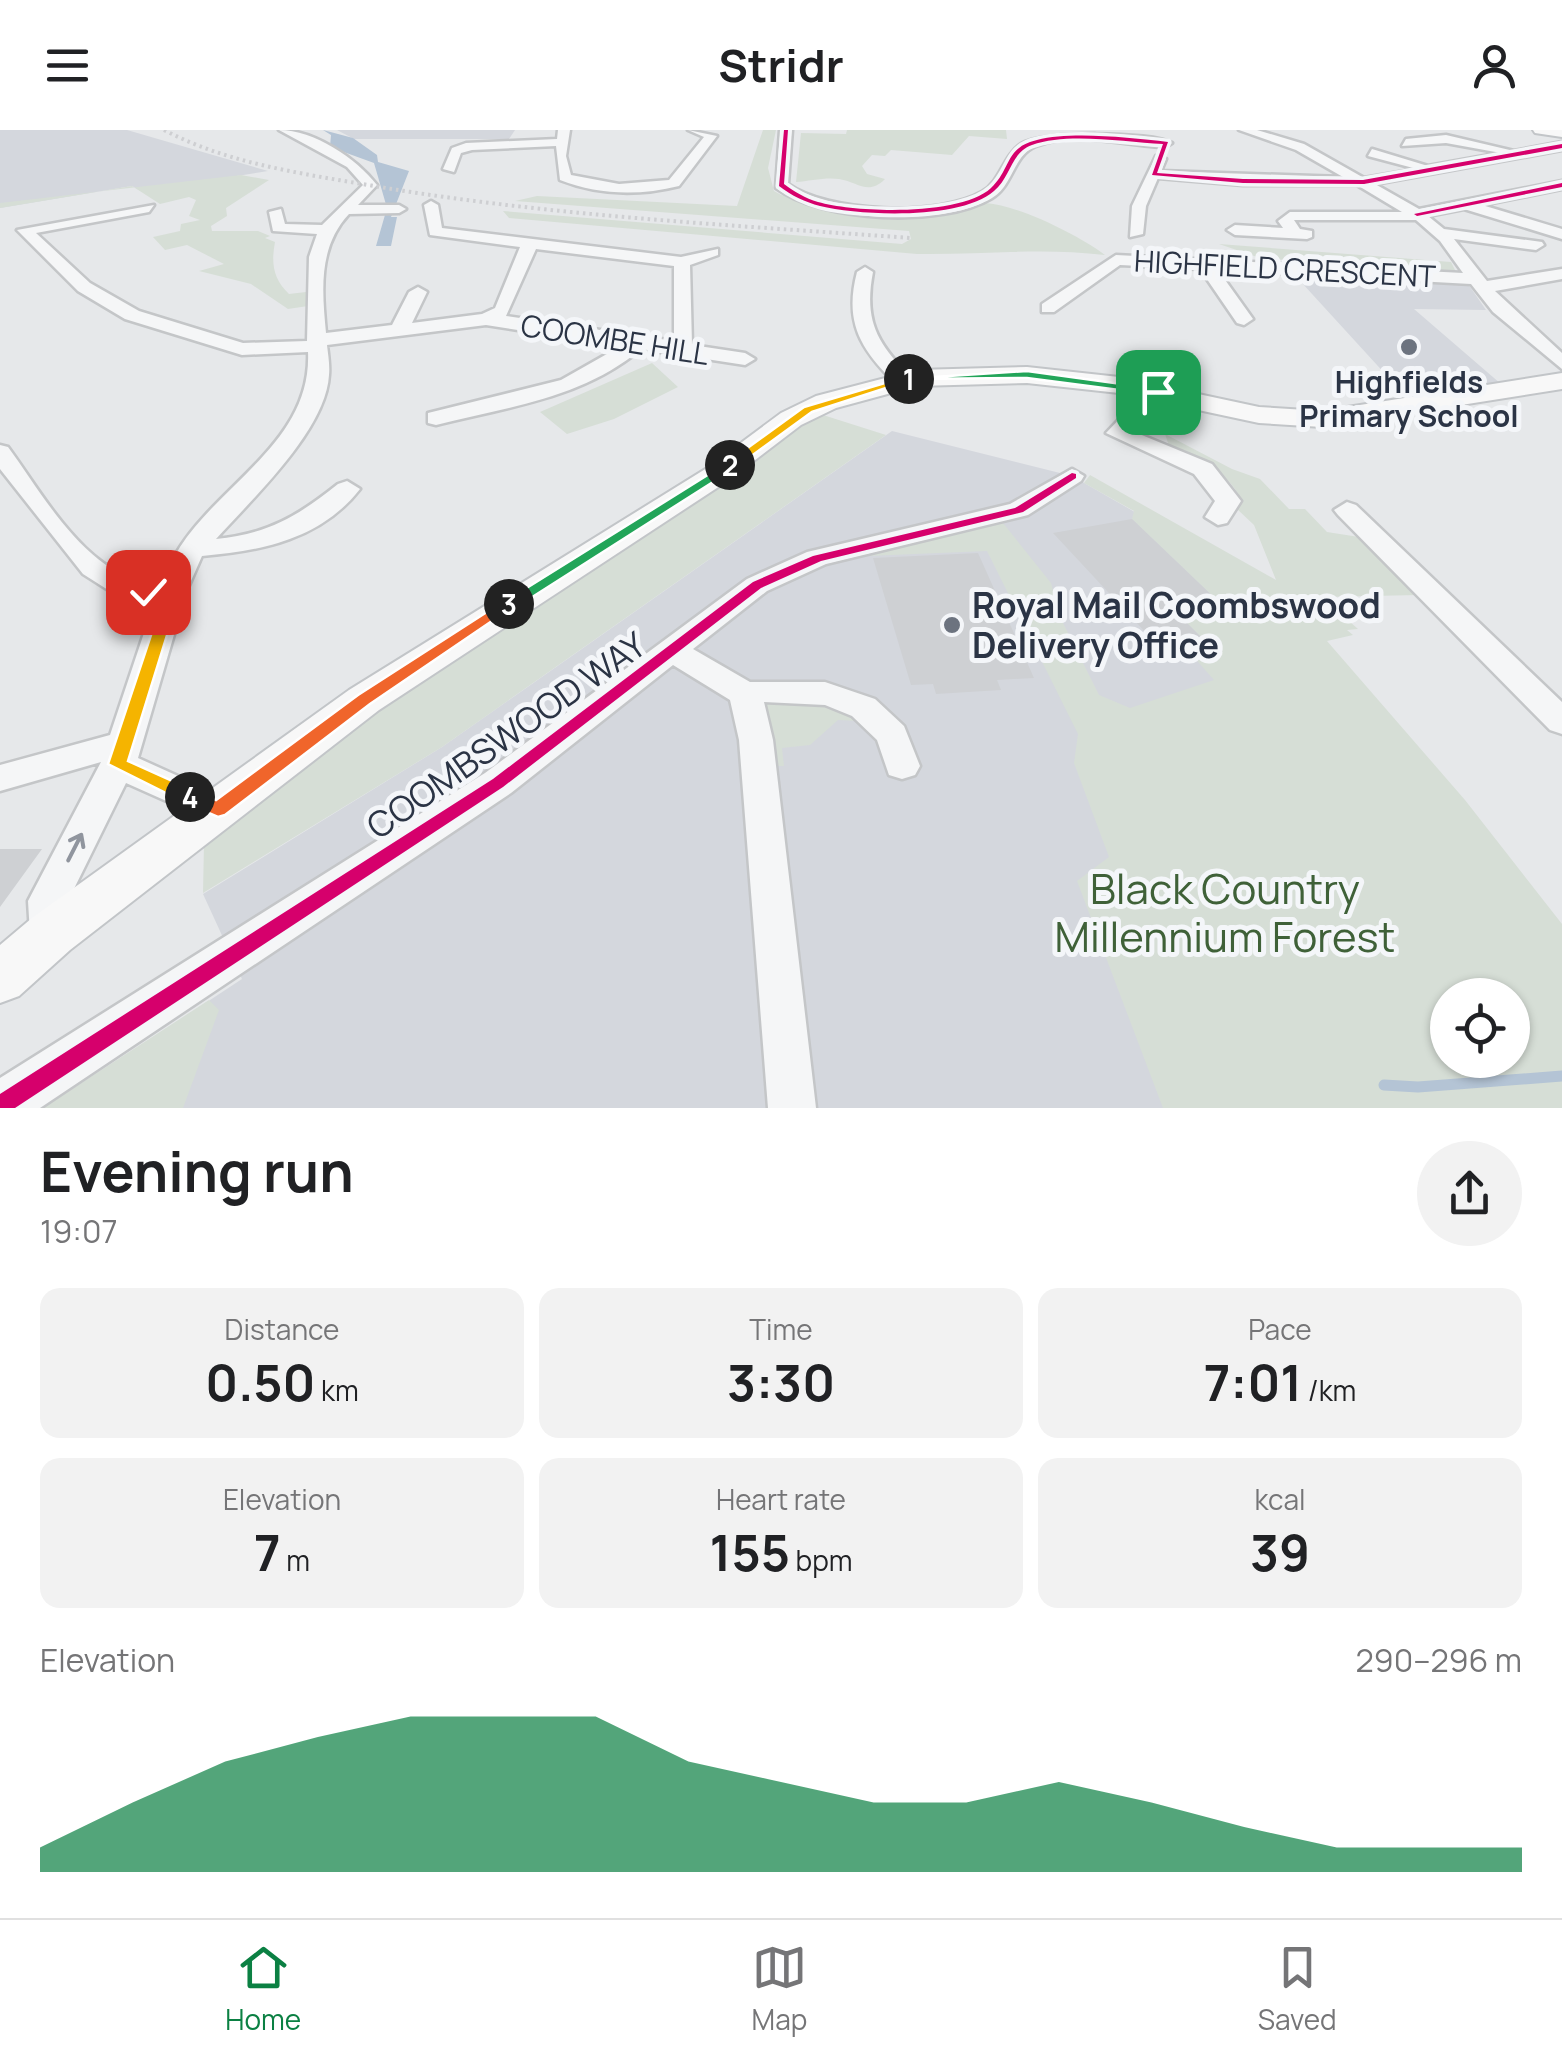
<!DOCTYPE html>
<html lang="en">
<head>
<meta charset="utf-8">
<style>
  :root { --surface:#fff; --page:#f2f2f2; --text:#202124; --muted:#757577; --line:#e0e0e0; --accent:#0b8043 }
  body { margin:0; font-family:Manrope,sans-serif; background:var(--page); color:var(--text); height:100vh; display:flex; flex-direction:column; font-size:38px; white-space:nowrap }
  * { box-sizing:border-box; margin:0 }
  p { font-size:32px; color:var(--muted) }
  .icon { flex:none; width:55px; height:55px; fill:none; stroke:currentColor; stroke-width:2; stroke-linecap:round; stroke-linejoin:round }
  .map { position:relative; height:978px; overflow:hidden }
  .sheet { display:flex; flex-direction:column; background:var(--surface); flex:1 }
  .sheet>* { flex:none }
  .controls { position:absolute; left:1430px; top:848px; display:grid; gap:20px }
  .controls a { display:grid; place-items:center; width:100px; height:100px; border-radius:50%; background:var(--surface); box-shadow:0 2px 8px #0004; font-size:50px }
  .pin { position:absolute; display:grid; place-items:center; width:85px; height:85px; color:#fff; margin:-42px; border-radius:20px; box-shadow:0 5px 15px #0006 }
  .km { position:absolute; width:50px; height:50px; margin:-25px; border-radius:50%; background:#222; color:#fff; font-size:28px; line-height:50px; text-align:center }
  .round { display:grid; place-items:center; flex:none; width:105px; height:105px; border-radius:52px; background:var(--page) }
  .head { display:flex; align-items:center; justify-content:space-between; height:170px; padding:0 40px }
  h1 { font-size:55px; font-weight:700; line-height:75px }
  .metrics { display:grid; grid-template-columns:repeat(3,1fr); gap:15px; height:170px; padding:10px 40px }
  .metrics div { display:grid; align-content:center; border-radius:20px; background:var(--page); text-align:center }
  .metrics b { font-size:50px; font-weight:700 }
  .metrics small { font-size:28px; font-weight:400 }
  .metrics p { font-size:28px }
  .chart { height:280px; padding:20px 40px }
  .chart p { display:flex; justify-content:space-between }
  .chart svg { width:100%; height:180px; margin-top:10px; fill:var(--accent); opacity:.7 }
  header { display:flex; justify-content:space-between; align-items:center; height:130px; padding:0 40px; background:var(--surface); font-size:45px; font-weight:700 }
  .menu { display:flex; justify-content:space-around; align-items:center; height:140px; border-top:2px solid var(--line); background:var(--surface); font-size:28px; color:var(--muted) }
  .menu a { display:grid; justify-items:center; gap:5px }
  .menu .current { color:var(--accent) }
  .map>svg:first-child { display:block }
  .built { fill:#d4d7dd }
  .green { fill:#d6ded6; fill-rule:evenodd }
  .water { fill:#b4c4d5 }
  .lines { fill:none; stroke-linecap:round; stroke-linejoin:round }
  .stream { stroke:#b4c4d5; stroke-width:11 }
  .building { fill:#ced0d3 }
  .minor-casing { stroke:#c4c6c8; stroke-width:5 }
  .major-casing { stroke:#c2c5c8; stroke-width:4 }
  .minor { fill:#f5f6f7; fill-rule:evenodd }
  .major { fill:#f8f8f8; fill-rule:evenodd }
  .rail { stroke:#cecfd2; stroke-width:4; stroke-dasharray:2.5 4; stroke-linecap:butt }
  .cycleway-casing { stroke:#f4f6f9; stroke-width:7 }
  .cycleway { fill:#d6006c; fill-rule:evenodd }
  .oneway { stroke:#90959e }
  .split-1 { fill:#22a559; stroke:#fff; stroke-width:2.5 }
  .split-2 { fill:#f5b400; stroke:#fff; stroke-width:2.5 }
  .split-3 { fill:#22a559; stroke:#fff; stroke-width:2.5 }
  .split-4 { fill:#f0652b; stroke:#fff; stroke-width:2.5 }
  .split-5 { fill:#f5b400; stroke:#fff; stroke-width:2.5 }
  .poi-dot { fill:#6c737f; stroke:#f4f6f9; stroke-width:4 }
  .labels { text-anchor:middle; dominant-baseline:central; stroke-width:10; stroke-linejoin:round; paint-order:stroke }
  .far-street-label { font-size:30px; fill:#2b3445; stroke:#f4f6f9 }
  .far-poi-label { font-size:30px; font-weight:bold; fill:#2b3445; stroke:#f4f6f9 }
  .poi-label { font-size:35px; font-weight:bold; fill:#2b3445; stroke:#f4f6f9; text-anchor:start }
  .street-label { font-size:35px; fill:#2b3445; stroke:#f4f6f9 }
  .near-park-label { font-size:42px; fill:#3f6138; stroke:#f4f6f9 }
</style>
</head>
<body>
<header><svg class="icon" aria-label="menu" viewBox="0 0 24 24"><path d="M4 6h16M4 12h16M4 18h16"/></svg>Stridr<svg class="icon" aria-label="person" viewBox="0 0 24 24"><circle cx="12" cy="8" r="4"/><path d="M4 21q1-7 8-7t8 7"/></svg></header>
<div class="map">
<svg width="1562" height="978" viewBox="0 0 1562 978">
  <rect width="100%" height="100%" fill="#e6e8ea"/>
  <!-- built -->
  <path class="built" d="M 0,0 L 127,0 L 268,41 L 141,61 L 132,56 L 0,78 Z
    M 337,0 L 515,0 L 509,9 L 354,9 Z
    M 1291,141 L 1466,151 L 1486,180 L 1414,179 L 1501,254 L 1409,270 Z
    M 892,301 L 1072,346 L 1168,401 L 1245,452 L 1298,978 L 46,978 L 242,849 L 203,764 L 442,617 Z"/>
  <!-- green -->
  <path class="green" d="M 763,0 L 776,0 L 768,38 L 774,61 C 820,87 889,87 940,81 C 955,80 971,72 986,73 C 1020,76 1078,105 1105,125 C 1040,117 982,125 917,124 L 509,88 L 503,81 L 902,114 L 911,109 L 909,101 L 515,71 L 537,66 L 737,76 Z
    M 847,0 L 1006,0 L 1007,9 L 969,6 L 952,25 L 891,20 L 885,26 L 872,25 L 862,36 L 867,44 L 885,49 C 868,66 858,52 839,49 C 826,47 809,51 796,52 L 801,3 L 846,4 Z
    M 241,45 L 269,50 L 226,78 L 227,86 L 211,96 L 212,101 L 258,101 L 270,106 L 265,108 L 275,112 C 271,133 273,149 289,164 L 306,162 L 308,176 L 288,179 L 251,154 L 199,141 L 224,134 L 187,115 L 165,120 L 153,107 L 180,101 L 181,94 L 200,90 L 189,86 L 196,70 L 189,67 L 160,74 L 132,56 L 0,78 L 0,73 Z
    M 1219,114 L 1451,132 L 1457,144 L 1260,128 Z
    M 652,233 L 678,257 L 614,289 L 567,304 L 540,282 Z
    M 823,285 L 886,305 L 442,617 L 203,763 L 204,713 L 305,627 L 702,369 L 803,293 Z
    M 1165,304 L 1232,339 L 1260,349 L 1289,379 L 1305,379 L 1327,402 L 1359,407 L 1419,465 L 1322,467 L 1358,499 L 1347,500 L 1353,505 L 1327,511 L 1465,670 L 1562,794 L 1562,978 L 1163,978 L 1077,751 L 1109,727 L 1074,633 L 1078,604 L 987,421 L 867,426 L 1003,393 L 1051,453 L 1060,487 L 1099,565 L 1130,578 L 1214,550 L 1184,516 L 1205,511 L 1177,483 L 1221,474 L 1132,389 L 1134,381 L 1084,353 L 1090,345 L 1276,450 L 1254,395 L 1236,378 L 1242,372 C 1231,343 1197,327 1169,316 ZM 1448,865 L 1512,865 L 1512,930 L 1448,930 Z
    M 774,567 L 813,570 L 859,591 L 838,590 L 810,615 L 782,618 L 784,636 L 775,636 L 763,576 Z
    M 209,870 L 219,880 L 183,978 L 43,978 Z"/>
  <!-- water -->
  <path class="water" d="M 323,0 L 353,8 L 377,25 L 378,32 L 409,41 L 391,87 L 397,87 L 391,116 L 376,116 L 387,78 L 374,33 L 330,17 L 331,5 Z"/>
  <g class="lines">
    <!-- stream -->
    <path class="stream" d="M 1384,955 L 1418,957 L 1562,946"/>
  </g>
  <!-- building -->
  <path class="building" d="M 1132,389 L 1222,475 L 1177,483 L 1205,511 L 1162,520 L 1053,403 Z
    M 978,423 L 1034,548 L 997,550 L 1001,560 L 936,564 L 933,554 L 911,555 L 873,428 Z
    M 0,719 L 42,719 L 0,777 Z"/>
  <g class="lines">
    <!-- minor casing -->
    <g class="minor-casing">
      <path id="minor" d="M 279,0 C 314,0 356,28 377,55 L 358,75 L 399,75 L 406,79 L 399,83 L 349,84 C 318,117 322,160 326,203 L 392,195 L 409,162 L 418,157 L 427,162 L 412,193 L 482,184 L 495,178 L 520,117 L 430,105 L 424,75 L 431,71 L 438,75 L 442,98 L 681,127 L 718,119 L 718,125 L 690,135 L 692,215 L 745,223 L 755,229 L 745,235 L 641,219 C 583,268 508,277 436,295 L 428,293 L 428,283 L 561,250 L 621,216 L 486,195 L 327,215 C 328,224 330,235 329,245 C 326,300 252,369 216,409 C 268,404 298,386 338,354 L 347,351 L 360,359 C 321,409 262,421 202,426 L 187,460 L 138,628 L 231,670 L 237,680 L 231,690 L 218,694 L 126,653 L 68,771 L 72,804 L 66,817 L 51,822 L 36,817 L 30,804 L 28,771 L 101,632 L 0,661 L 0,635 L 110,605 L 155,470 L 116,465 L 83,444 L 0,339 L 0,315 L 8,317 C 45,367 92,456 162,452 C 168,441 173,428 180,417 C 222,352 312,310 308,222 L 242,225 L 125,189 L 78,161 L 17,100 L 154,75 L 149,82 L 36,103 L 90,153 L 139,181 L 243,213 L 307,211 L 309,127 L 317,104 L 273,101 L 269,82 L 281,79 L 285,94 L 322,95 L 363,55 L 347,37 ZM 536,119 L 674,136 L 674,211 L 506,186 Z
        M 558,0 L 570,0 L 566,26 L 571,45 L 619,54 L 669,50 L 704,7 L 688,0 L 717,6 L 679,56 C 639,66 598,65 560,50 L 556,16 L 472,20 L 461,23 L 454,42 L 443,39 L 452,18 L 466,13 L 557,9 Z
        M 780,0 L 792,0 L 788,54 C 828,83 939,87 982,62 C 1001,51 1003,26 1021,14 C 1042,0 1152,2 1172,13 L 1166,17 C 1126,16 1074,0 1036,16 C 1013,25 1013,56 992,68 C 942,98 822,92 776,58 Z
        M 1239,0 L 1257,0 L 1304,14 L 1364,48 L 1417,39 L 1368,26 L 1372,19 L 1428,36 L 1501,23 L 1446,13 L 1402,16 L 1406,9 L 1446,5 L 1514,21 L 1562,12 L 1562,20 L 1375,54 L 1419,79 L 1562,51 L 1562,59 L 1482,75 L 1562,99 L 1562,109 L 1464,79 L 1428,86 L 1444,99 L 1542,112 L 1544,115 L 1536,120 L 1454,109 L 1487,151 L 1562,139 L 1562,149 L 1495,161 L 1562,223 L 1562,239 L 1493,182 L 1471,154 L 1218,140 L 1253,189 L 1244,195 L 1237,193 L 1200,139 L 1120,135 L 1054,182 L 1042,182 L 1042,174 L 1116,125 L 1463,143 L 1440,111 L 1416,90 L 1294,90 L 1300,99 L 1312,101 L 1312,107 L 1307,109 L 1235,105 L 1227,100 L 1235,95 L 1283,98 L 1278,91 L 1290,82 L 1402,82 L 1357,55 L 1243,55 L 1158,48 L 1146,76 L 1143,104 L 1130,107 L 1132,76 L 1156,26 L 1166,29 L 1161,41 L 1343,47 L 1296,20 Z
        M 865,137 L 873,142 C 864,189 876,213 910,246 L 910,254 L 896,254 C 860,219 844,192 857,142 Z
        M 1158,256 L 1169,262 L 1132,301 L 1212,334 L 1241,371 L 1227,393 L 1218,395 L 1205,387 L 1215,371 L 1194,344 L 1106,303 L 1150,257 Z
        M 1072,339 L 1084,346 L 1081,351 L 1028,385 L 826,434 L 767,461 L 693,519 L 750,552 L 825,552 L 875,569 L 904,596 L 920,636 L 915,645 L 902,649 L 889,645 L 877,610 L 852,586 L 825,575 L 764,572 L 773,610 L 816,978 L 768,978 L 739,610 L 730,570 L 673,535 L 511,663 L 40,978 L 0,978 L 0,948 L 485,643 L 747,449 L 807,422 L 1010,374 Z
        M 1347,372 L 1356,375 L 1562,572 L 1562,604 L 1550,600 L 1338,385 L 1334,380 Z"/>
    </g>
    <!-- major casing -->
    <g class="major-casing">
      <path id="major" d="M 1533,0 L 1562,0 L 1562,7 L 1535,3 Z
        M 1027,237 L 1119,247 L 1259,277 L 1322,281 L 1562,243 L 1562,259 L 1322,297 L 1259,293 L 1119,263 L 1027,253 L 917,256 L 836,278 L 801,295 L 729,350 L 379,580 L 70,820 L 19,866 L 0,873 L 0,815 L 32,788 L 349,560 L 707,338 L 781,283 L 816,266 L 916,240 Z"/>
    </g>
    <!-- minor -->
    <use href="#minor" class="minor"/>
    <!-- major -->
    <use href="#major" class="major"/>
    <!-- rail -->
    <path class="rail" d="M 164,0 C 227,33 298,43 368,55 C 547,86 730,95 911,108"/>
    <!-- cycleway casing -->
    <g class="cycleway-casing">
      <path id="cycleway" d="M 784,0 L 788,0 L 784,54 C 795,62 805,68 818,72 C 857,83 961,86 991,58 C 1011,40 1005,17 1037,10 C 1073,1 1130,8 1168,12 L 1157,43 L 1243,49 L 1363,50 L 1562,14 L 1562,18 L 1364,54 L 1243,53 L 1152,45 L 1163,14 C 1125,12 1067,2 1032,15 C 1011,22 1011,47 994,61 C 961,90 861,86 820,76 C 805,72 792,66 779,56 Z
        M 1562,53 L 1562,57 L 1417,86 L 1414,84 Z
        M 1072,343 L 1076,344 L 1076,348 L 1023,382 L 821,431 L 761,458 L 503,657 L 15,978 L 0,978 L 0,964 L 493,649 L 753,452 L 813,426 L 1015,378 Z"/>
    </g>
    <!-- cycleway -->
    <use href="#cycleway" class="cycleway"/>
  </g>
  <!-- one-way arrows -->
  <defs><path id="oneway-shaft" d="M-6 0H5M1.5-3L5.5 0L1.5 3" fill="none" stroke-width="1.6" stroke-linecap="round" stroke-linejoin="round" transform="scale(2.5)"/></defs>
  <use class="oneway" href="#oneway-shaft" transform="translate(75 717) rotate(-63)"/>
  <!-- split-1 -->
  <path class="split-1" d="M 1027,241 L 1158,259 L 1164,262 L 1158,265 L 1027,248 L 903,249 Z"/>
  <!-- split-2 -->
  <path class="split-2" d="M 905,247 L 914,249 L 812,282 L 735,338 L 724,335 L 804,277 Z"/>
  <!-- split-3 -->
  <path class="split-3" d="M 730,331 L 735,338 L 515,478 L 501,474 Z"/>
  <!-- split-4 -->
  <path class="split-4" d="M 504,471 L 517,474 L 370,574 L 225,685 L 218,687 L 183,672 L 183,662 L 190,660 L 216,670 L 358,565 Z"/>
  <!-- split-5 -->
  <path class="split-5" d="M 173,455 L 181,460 L 128,631 L 197,662 L 197,672 L 190,675 L 108,634 L 164,466 L 148,467 L 140,462 Z"/>
  <!-- markers -->
  <g class="poi-dot">
    <circle cx="1409" cy="217" r="10"/>
    <circle cx="952" cy="495" r="10"/>
  </g>
  <g class="labels">
    <!-- far-street labels -->
    <g class="far-street-label">
      <text transform="translate(1285 138) rotate(3)">HIGHFIELD CRESCENT</text>
      <text transform="translate(615 209) rotate(9)">COOMBE HILL</text>
    </g>
    <!-- far-poi labels -->
    <g class="far-poi-label">
      <text x="1409" y="251">Highfields<tspan x="1409" dy="34">Primary School</tspan></text>
    </g>
    <!-- poi labels -->
    <g class="poi-label">
      <text x="972" y="475">Royal Mail Coombswood<tspan x="972" dy="40">Delivery Office</tspan></text>
    </g>
    <!-- street labels -->
    <g class="street-label">
      <text transform="translate(506 605) rotate(-35)">COOMBSWOOD WAY</text>
    </g>
    <!-- near-park labels -->
    <g class="near-park-label">
      <text x="1225" y="758">Black Country<tspan x="1225" dy="48">Millennium Forest</tspan></text>
    </g>
  </g>
</svg>
<div class="controls">
<a><svg class="icon" aria-label="locate" viewBox="0 0 24 24"><circle cx="12" cy="12" r="6"/><path d="M12 2v4M12 18v4M2 12h4M18 12h4"/></svg></a>
</div>
<div class="pin" style="left:1158px;top:262px;background:#1e9e55"><svg class="icon" aria-label="arrive" viewBox="0 0 24 24"><path d="M6 21V4h12l-3 4 3 4H6"/></svg></div>
<div class="pin" style="left:148px;top:462px;background:#d93025"><svg class="icon" aria-label="check" viewBox="0 0 24 24"><path d="M5 12l5 5 9-10"/></svg></div>
<b class="km" style="left:909px;top:249px">1</b>
<b class="km" style="left:730px;top:335px">2</b>
<b class="km" style="left:509px;top:474px">3</b>
<b class="km" style="left:190px;top:667px">4</b>
</div>
<section class="sheet">
<div class="head"><div><h1>Evening run</h1><p>19:07</p></div><a class="round"><svg class="icon" aria-label="share" viewBox="0 0 24 24"><path d="M12 15V3M7 8l5-5 5 5M5 13v7h14v-7"/></svg></a></div>
<div class="metrics">
<div><p>Distance</p><b>0.50<small> km</small></b></div>
<div><p>Time</p><b>3:30</b></div>
<div><p>Pace</p><b>7:01<small> /km</small></b></div>
</div>
<div class="metrics">
<div><p>Elevation</p><b>7<small> m</small></b></div>
<div><p>Heart rate</p><b>155<small> bpm</small></b></div>
<div><p>kcal</p><b>39</b></div>
</div>
<div class="chart"><p><span>Elevation</span>290–296 m</p>
<svg viewBox="0 0 160 44" preserveAspectRatio="none"><path d="M0 44V38L10 27L20 17L30 11L40 6L50 6L60 6L70 17L80 22L90 27L100 27L110 22L120 27L130 33L140 38L150 38L160 38V44z"/></svg>
</div>
</section>
<nav class="menu">
<a class="current"><svg class="icon" aria-label="home" viewBox="0 0 24 24"><path d="M3 11l9-7 9 7M6 9v11h12V9"/></svg>Home</a>
<a><svg class="icon" aria-label="map" viewBox="0 0 24 24"><path d="M3 6l6-2 6 2 6-2v14l-6 2-6-2-6 2zM9 4v14M15 6v14"/></svg>Map</a>
<a><svg class="icon" aria-label="saved" viewBox="0 0 24 24"><path d="M7 4h10v16l-5-4-5 4z"/></svg>Saved</a>
</nav>
</body>
</html>
